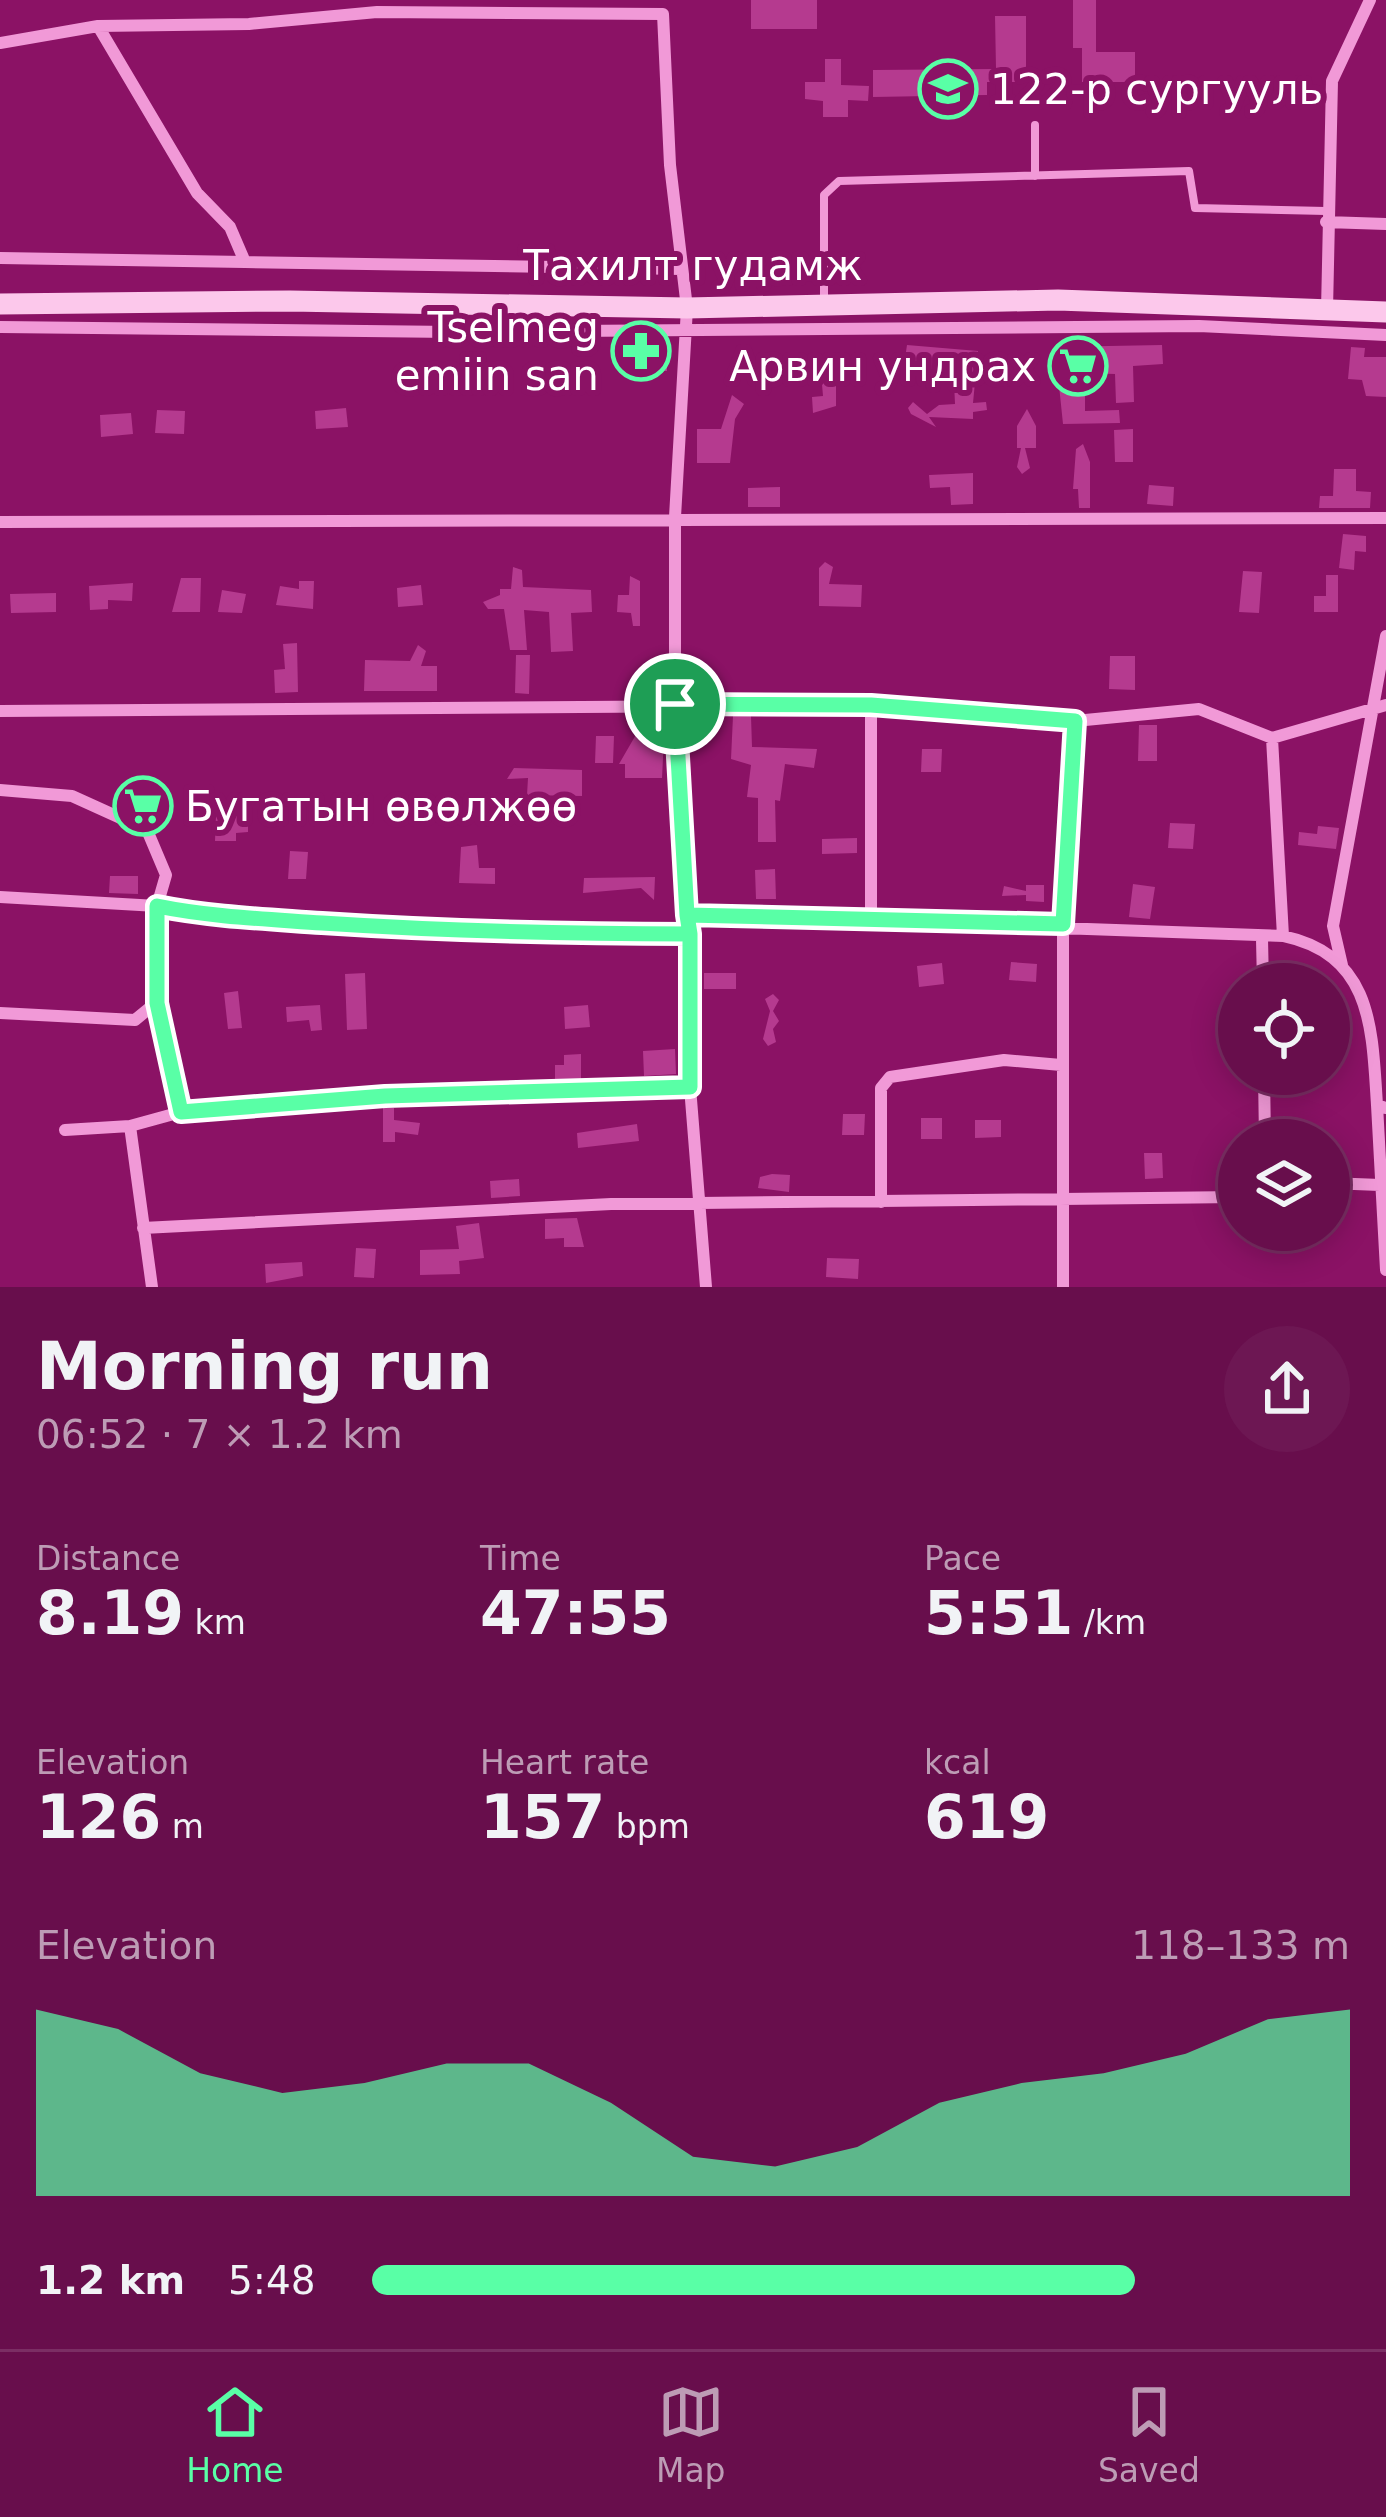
<!DOCTYPE html>
<html lang="en">
<head>
<meta charset="utf-8">
<style>
  :root { --surface:#680e4c; --page:#6d1753; --text:#f1f3f6; --muted:#bd9cb5; --line:#7b2e64; --accent:#59ffa6 }
  body { margin:0; font-family:"DejaVu Sans",sans-serif; background:var(--page); color:var(--text); height:100vh; display:flex; flex-direction:column; font-size:45px; white-space:nowrap }
  * { box-sizing:border-box; margin:0 }
  p { font-size:39px; color:var(--muted) }
  .icon { flex:none; width:66px; height:66px; fill:none; stroke:currentColor; stroke-width:2; stroke-linecap:round; stroke-linejoin:round }
  .map { position:relative; height:1287px; overflow:hidden }
  .sheet { display:flex; flex-direction:column; background:var(--surface); flex:1 }
  .sheet>* { flex:none }
  .buttons { position:absolute; left:1218px; top:963px; display:grid; gap:24px }
  .buttons a { display:grid; place-items:center; width:132px; height:132px; border-radius:50%; background:var(--surface); box-shadow:0 6px 30px #0003,0 0 0 3px var(--line); font-size:60px }
  .pin { position:absolute; display:grid; place-items:center; width:102px; height:102px; color:#fff; margin:-51px; border:6px solid #fff; border-radius:50%; box-shadow:0 3px 12px #0007 }
  .round { display:grid; place-items:center; flex:none; width:126px; height:126px; border-radius:63px; background:var(--page) }
  .headline { display:flex; align-items:center; justify-content:space-between; height:204px; padding:0 36px }
  h1 { font-size:66px; font-weight:700; line-height:90px }
  .figures { display:grid; grid-template-columns:repeat(3,1fr); gap:18px; height:204px; padding:12px 36px }
  .figures div { display:grid; align-content:center }
  .figures b { font-size:60px; font-weight:700 }
  .figures small { font-size:33px; font-weight:400 }
  .figures p { font-size:33px }
  .chart { height:336px; padding:24px 36px }
  .chart p { display:flex; justify-content:space-between }
  .chart svg { width:100%; height:216px; margin-top:12px; fill:var(--accent); opacity:.7 }
  ul { padding:0 36px; list-style:none; font-size:39px }
  li { display:grid; grid-template-columns:192px 144px 1fr; align-items:center; height:90px }
  li i { height:30px; border-radius:15px; background:var(--accent) }
  .tabs { display:flex; justify-content:space-around; align-items:center; height:168px; border-top:3px solid var(--line); background:var(--surface); font-size:33px; color:var(--muted) }
  .tabs a { display:grid; justify-items:center; gap:6px }
  .tabs .on { color:var(--accent) }
  .map>svg:first-child { display:block }
  .building { fill:#b53a8f }
  .lines { fill:none; stroke-linecap:round; stroke-linejoin:round }
  .lane { stroke:#f199d7; stroke-width:8 }
  .street { stroke:#f199d7; stroke-width:12 }
  .secondary { stroke:#fcc8eb; stroke-width:21 }
  .route-casing { stroke:#fff; stroke-width:24 }
  .route { stroke:#59ffa6; stroke-width:15 }
  .labels { text-anchor:middle; dominant-baseline:central; stroke-width:12; stroke-linejoin:round; paint-order:stroke }
  .poi-label { font-size:42px; fill:#fff; stroke:#8b1265; text-anchor:start }
  .street-label { font-size:42px; fill:#fff; stroke:#8b1265 }
</style>
</head>
<body>
<div class="map">
<svg width="1386" height="1287" viewBox="0 0 1386 1287">
  <rect width="100%" height="100%" fill="#8b1265"/>
  <!-- building -->
  <path class="building" d="M 751,0 L 817,0 L 817,29 L 751,29 Z
    M 1073,0 L 1096,0 L 1096,52 L 1135,52 L 1135,82 L 1082,82 L 1082,48 L 1073,48 Z
    M 995,16 L 1026,16 L 1026,82 L 987,82 L 987,95 L 873,97 L 873,70 L 996,69 Z
    M 825,59 L 841,59 L 841,85 L 869,86 L 868,101 L 848,100 L 848,117 L 823,117 L 823,101 L 805,99 L 805,82 L 825,82 Z
    M 639,343 L 667,343 L 667,371 L 639,371 Z
    M 907,345 L 978,351 L 973,403 L 986,402 L 987,410 L 973,412 L 973,419 L 929,417 L 936,427 L 911,414 L 908,408 L 913,402 L 927,414 L 939,405 L 955,404 L 954,382 L 943,381 L 943,371 L 904,365 Z
    M 1162,345 L 1163,364 L 1133,366 L 1134,402 L 1116,403 L 1115,374 L 1085,373 L 1085,411 L 1119,410 L 1120,423 L 1063,424 L 1055,347 Z
    M 1351,347 L 1365,348 L 1364,357 L 1386,357 L 1386,397 L 1366,396 L 1362,380 L 1348,379 Z
    M 836,359 L 836,406 L 813,413 L 812,397 L 823,396 L 820,361 Z
    M 732,395 L 744,404 L 735,419 L 730,463 L 697,463 L 697,429 L 721,429 Z
    M 346,408 L 348,427 L 316,429 L 315,411 Z
    M 1027,409 L 1036,426 L 1036,448 L 1025,448 L 1030,468 L 1022,474 L 1017,467 L 1021,448 L 1017,448 L 1017,426 Z
    M 157,410 L 185,411 L 184,434 L 155,433 Z
    M 131,413 L 133,434 L 101,437 L 100,415 Z
    M 1133,429 L 1133,462 L 1115,462 L 1114,430 Z
    M 1083,444 L 1090,462 L 1090,508 L 1079,508 L 1078,489 L 1073,489 L 1076,449 Z
    M 1334,469 L 1356,469 L 1356,491 L 1371,492 L 1370,508 L 1319,508 L 1320,496 L 1333,496 Z
    M 973,473 L 973,504 L 951,505 L 950,487 L 930,488 L 929,475 Z
    M 1149,485 L 1174,487 L 1173,506 L 1147,504 Z
    M 780,487 L 780,507 L 748,507 L 748,488 Z
    M 1343,534 L 1366,536 L 1366,552 L 1355,551 L 1354,570 L 1339,568 Z
    M 825,562 L 833,567 L 829,584 L 862,585 L 861,607 L 819,606 L 819,568 Z
    M 513,567 L 522,570 L 523,587 L 591,590 L 592,612 L 571,613 L 573,651 L 551,652 L 549,612 L 524,610 L 527,650 L 510,650 L 504,609 L 488,609 L 483,602 L 500,595 L 500,589 L 511,589 Z
    M 1243,571 L 1262,572 L 1259,613 L 1239,612 Z
    M 1326,575 L 1338,575 L 1338,612 L 1314,612 L 1314,596 L 1326,596 Z
    M 630,576 L 640,581 L 640,626 L 633,626 L 631,613 L 617,612 L 618,595 L 629,595 Z
    M 181,578 L 201,578 L 200,612 L 172,612 Z
    M 299,581 L 314,581 L 313,609 L 276,605 L 280,586 L 299,589 Z
    M 133,583 L 132,601 L 108,600 L 108,609 L 90,610 L 89,586 Z
    M 421,585 L 423,605 L 398,607 L 397,588 Z
    M 222,590 L 246,594 L 242,613 L 218,612 Z
    M 56,593 L 56,612 L 11,613 L 10,594 Z
    M 297,643 L 298,692 L 275,693 L 274,670 L 285,669 L 283,644 Z
    M 418,645 L 426,651 L 421,666 L 437,666 L 437,691 L 364,691 L 365,660 L 410,661 Z
    M 516,655 L 530,655 L 529,694 L 515,693 Z
    M 1110,656 L 1135,656 L 1135,690 L 1109,689 Z
    M 733,716 L 751,716 L 752,747 L 817,749 L 814,768 L 785,764 L 780,801 L 775,800 L 776,842 L 758,842 L 758,798 L 747,797 L 751,765 L 731,759 Z
    M 649,718 L 665,718 L 662,778 L 625,778 L 625,764 L 619,764 L 641,726 L 649,726 Z
    M 1139,725 L 1157,725 L 1157,761 L 1138,761 Z
    M 596,736 L 614,736 L 613,763 L 595,763 Z
    M 922,749 L 942,749 L 941,772 L 921,772 Z
    M 514,768 L 582,770 L 582,796 L 527,795 L 528,778 L 507,779 Z
    M 216,815 L 248,816 L 248,832 L 236,833 L 236,841 L 215,841 Z
    M 1170,823 L 1195,824 L 1193,849 L 1168,848 Z
    M 1318,826 L 1339,828 L 1336,849 L 1298,845 L 1299,832 L 1317,834 Z
    M 857,838 L 857,853 L 822,854 L 822,839 Z
    M 477,845 L 479,868 L 495,868 L 495,884 L 459,883 L 461,847 Z
    M 290,851 L 308,852 L 306,879 L 288,879 Z
    M 775,869 L 776,899 L 756,899 L 755,870 Z
    M 110,876 L 138,876 L 138,894 L 109,893 Z
    M 655,877 L 654,900 L 641,888 L 583,893 L 584,878 Z
    M 1133,884 L 1155,887 L 1150,919 L 1129,917 Z
    M 1026,885 L 1044,885 L 1044,902 L 1026,901 L 1026,895 L 1002,896 L 1004,886 L 1026,891 Z
    M 1011,962 L 1037,964 L 1036,982 L 1009,980 Z
    M 942,963 L 944,984 L 919,987 L 917,966 Z
    M 365,973 L 367,1029 L 347,1030 L 345,974 Z
    M 704,973 L 736,973 L 736,989 L 704,989 Z
    M 238,991 L 242,1028 L 228,1029 L 224,993 Z
    M 773,994 L 779,1000 L 773,1011 L 779,1021 L 773,1029 L 776,1042 L 768,1046 L 763,1039 L 770,1011 L 765,999 Z
    M 320,1005 L 322,1030 L 311,1031 L 309,1020 L 287,1022 L 286,1007 Z
    M 588,1005 L 590,1027 L 565,1029 L 564,1007 Z
    M 675,1049 L 676,1074 L 644,1076 L 643,1051 Z
    M 581,1054 L 581,1080 L 555,1080 L 555,1065 L 564,1065 L 564,1055 Z
    M 383,1108 L 394,1108 L 394,1120 L 420,1123 L 418,1135 L 395,1132 L 395,1142 L 383,1142 Z
    M 843,1114 L 865,1114 L 864,1135 L 842,1135 Z
    M 921,1118 L 942,1118 L 942,1139 L 921,1139 Z
    M 975,1120 L 1001,1120 L 1001,1137 L 975,1138 Z
    M 637,1124 L 639,1141 L 578,1148 L 577,1133 Z
    M 1144,1153 L 1162,1153 L 1163,1178 L 1145,1179 Z
    M 772,1174 L 790,1175 L 789,1192 L 758,1188 L 760,1177 Z
    M 519,1179 L 520,1196 L 491,1198 L 490,1181 Z
    M 577,1218 L 584,1247 L 564,1247 L 564,1238 L 545,1239 L 545,1219 Z
    M 479,1223 L 484,1258 L 459,1261 L 460,1274 L 420,1275 L 420,1250 L 459,1249 L 456,1226 Z
    M 356,1248 L 376,1249 L 374,1278 L 354,1277 Z
    M 827,1258 L 859,1259 L 858,1279 L 826,1277 Z
    M 302,1262 L 303,1276 L 266,1283 L 265,1264 Z"/>
  <g class="lines">
    <!-- lane -->
    <path class="lane" d="M 1035,176 L 1035,125
      M 824,304 L 824,195 L 839,181 L 1189,171 L 1195,208 L 1326,211"/>
    <!-- street -->
    <path class="street" d="M 98,26 L 197,193 L 230,227 L 245,262 L 682,269
      M 0,43 L 98,26 L 249,24 L 377,12 L 663,14 L 670,165 L 687,308 L 675,517 L 675,704 L 690,934 L 690,1087 L 706,1287
      M 1326,222 L 1386,224
      M 0,258 L 245,262
      M 1327,310 L 1332,81 L 1370,0
      M 0,327 L 453,332 L 1199,326 L 1386,335
      M 0,522 L 1386,518
      M 0,711 L 871,705 L 1075,721 L 1199,709 L 1272,738 L 1386,705
      M 1272,738 L 1283,936 C 1373,955 1372,1029 1377,1105
      M 0,790 L 72,796 L 147,830 L 166,875 L 157,906 L 418,929 L 690,934
      M 0,897 L 157,906 L 157,1002 L 181,1112 L 130,1126 L 152,1287
      M 687,915 L 1283,936
      M 871,920 L 871,705
      M 1262,939 L 1263,984
      M 1342,965 L 1333,926 L 1386,636
      M 0,1013 L 135,1020 L 157,1002
      M 1264,1074 L 1265,1140
      M 1386,1108 L 1377,1105 L 1386,1270
      M 181,1112 L 385,1096 L 690,1087
      M 65,1130 L 130,1126
      M 1329,1183 L 1380,1185
      M 881,1202 L 881,1088 L 890,1077 L 1004,1060 L 1061,1065
      M 143,1228 L 611,1204 L 1239,1197
      M 1063,1287 L 1063,924 L 1075,721"/>
    <!-- secondary -->
    <path class="secondary" d="M 0,304 L 290,301 L 687,308 L 1058,300 L 1386,312"/>
  </g>
  <g class="lines">
    <!-- route casing -->
    <g class="route-casing">
      <path id="route" d="M 675,704 L 687,915 L 690,934 L 690,1087 L 385,1096 L 181,1112 L 157,1003 L 157,906 C 211,917 267,919 322,923 C 444,931 567,934 690,934 L 687,915 L 1063,924 L 1075,721 L 871,705 L 675,704"/>
    </g>
    <!-- route -->
    <use href="#route" class="route"/>
  </g>
  <!-- icons -->
  <defs>
    <g id="school-ring" transform="scale(3)"><circle r="9.5" fill="#8b1265" stroke="#59ffa6" stroke-width="1.5"/><path d="M0-5L7-2L0 1L-7-2ZM-4 1L0 2.5L4 1V4Q0 6-4 4Z" fill="#59ffa6"/></g>
    <g id="pharmacy-ring" transform="scale(3)"><circle r="9.5" fill="#8b1265" stroke="#59ffa6" stroke-width="1.5"/><path d="M-2-6h4v4h4v4h-4v4h-4v-4h-4v-4h4Z" fill="#59ffa6"/></g>
    <g id="supermarket-ring" transform="scale(3)"><circle r="9.5" fill="#8b1265" stroke="#59ffa6" stroke-width="1.5"/><path d="M-6-5.5h2.5l.6 2H6L4.5 2H-2.5L-4.4-4H-6ZM-1.5 3.2a1.3 1.3 0 1 0 .1 0ZM3 3.2a1.3 1.3 0 1 0 .1 0Z" fill="#59ffa6"/></g>
  </defs>
  <g fill-rule="evenodd">
    <use href="#school-ring" x="948" y="89"/>
    <use href="#pharmacy-ring" x="641" y="351"/>
    <use href="#supermarket-ring" x="1078" y="366"/>
    <use href="#supermarket-ring" x="143" y="806"/>
  </g>
  <g class="labels">
    <!-- poi labels -->
    <g class="poi-label">
      <text x="990" y="89">122-р сургууль</text>
      <text x="599" y="327" text-anchor="end">Tselmeg<tspan x="599" dy="48">emiin san</tspan></text>
      <text x="1036" y="366" text-anchor="end">Арвин ундрах</text>
      <text x="185" y="806">Бугатын өвөлжөө</text>
    </g>
    <!-- street labels -->
    <g class="street-label">
      <text x="693" y="265">Тахилт гудамж</text>
    </g>
  </g>
</svg>
<div class="buttons">
<a><svg class="icon" aria-label="locate" viewBox="0 0 24 24"><circle cx="12" cy="12" r="6"/><path d="M12 2v4M12 18v4M2 12h4M18 12h4"/></svg></a>
<a><svg class="icon" aria-label="layers" viewBox="0 0 24 24"><path d="M12 4l9 5-9 5-9-5zM3 14l9 5 9-5"/></svg></a>
</div>
<div class="pin" style="left:675px;top:704px;background:#1e9e55"><svg class="icon" aria-label="arrive" viewBox="0 0 24 24"><path d="M6 21V4h12l-3 4 3 4H6"/></svg></div>
</div>
<section class="sheet">
<div class="headline"><div><h1>Morning run</h1><p>06:52 · 7 × 1.2 km</p></div><a class="round"><svg class="icon" aria-label="share" viewBox="0 0 24 24"><path d="M12 15V3M7 8l5-5 5 5M5 13v7h14v-7"/></svg></a></div>
<div class="figures">
<div><p>Distance</p><b>8.19<small> km</small></b></div>
<div><p>Time</p><b>47:55</b></div>
<div><p>Pace</p><b>5:51<small> /km</small></b></div>
</div>
<div class="figures">
<div><p>Elevation</p><b>126<small> m</small></b></div>
<div><p>Heart rate</p><b>157<small> bpm</small></b></div>
<div><p>kcal</p><b>619</b></div>
</div>
<div class="chart"><p><span>Elevation</span>118–133 m</p>
<svg viewBox="0 0 160 44" preserveAspectRatio="none"><path d="M0 44V6L10 10L20 19L30 23L40 21L50 17L60 17L70 25L80 36L90 38L100 34L110 25L120 21L130 19L140 15L150 8L160 6V44z"/></svg>
</div>
<ul>
<li><b>1.2 km</b>5:48<i style="width:78%"></i></li>
</ul>
</section>
<nav class="tabs">
<a class="on"><svg class="icon" aria-label="home" viewBox="0 0 24 24"><path d="M3 11l9-7 9 7M6 9v11h12V9"/></svg>Home</a>
<a><svg class="icon" aria-label="map" viewBox="0 0 24 24"><path d="M3 6l6-2 6 2 6-2v14l-6 2-6-2-6 2zM9 4v14M15 6v14"/></svg>Map</a>
<a><svg class="icon" aria-label="saved" viewBox="0 0 24 24"><path d="M7 4h10v16l-5-4-5 4z"/></svg>Saved</a>
</nav>
</body>
</html>
